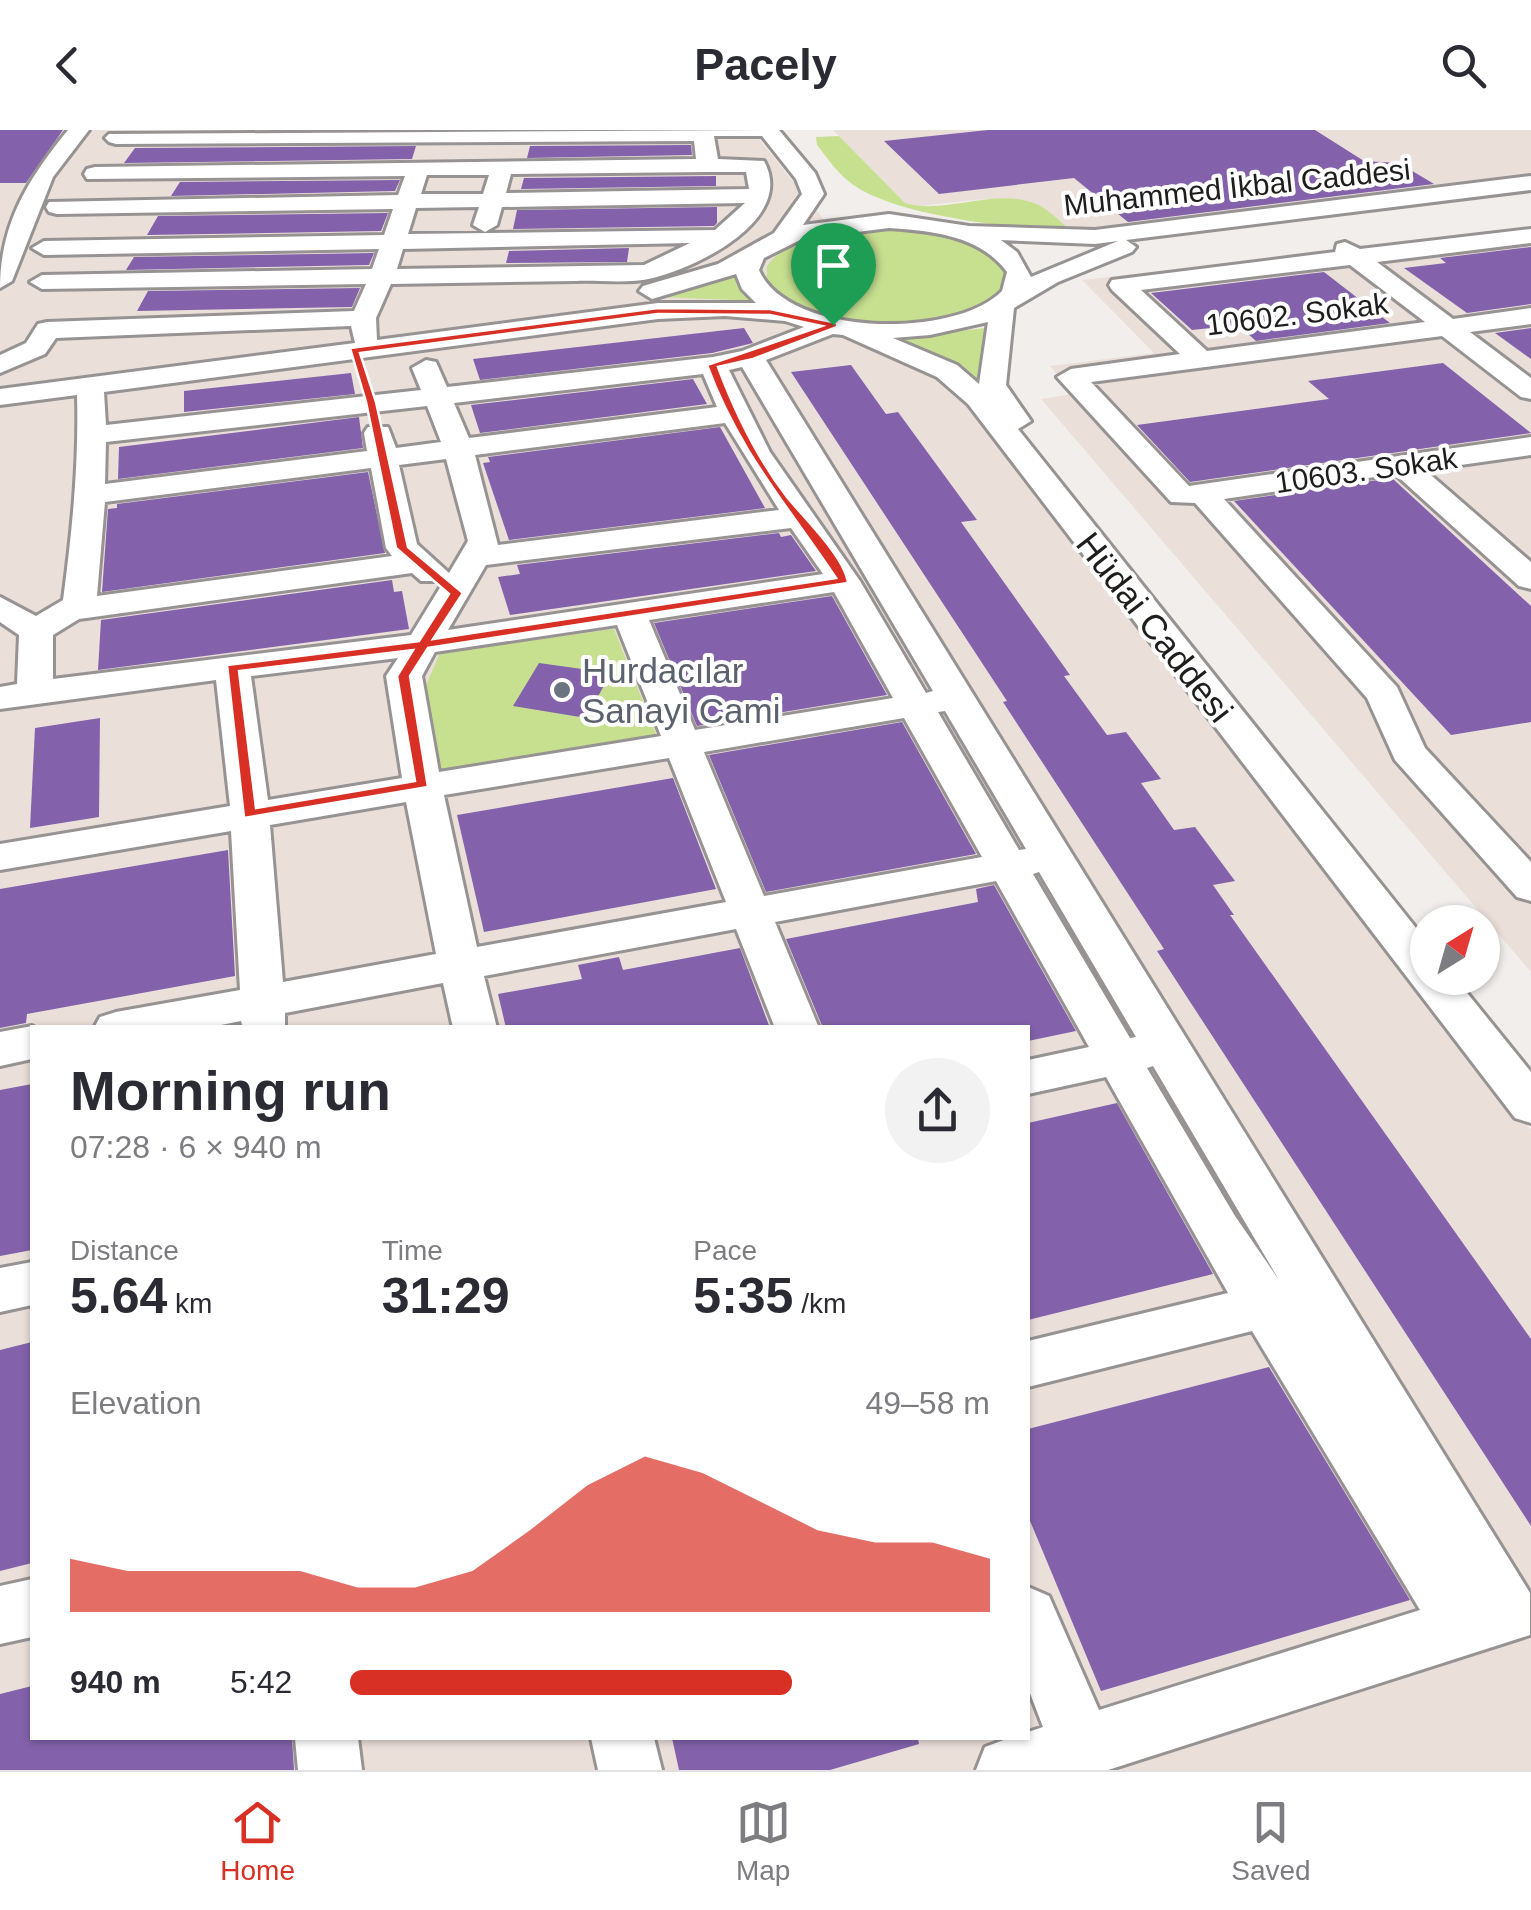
<!DOCTYPE html>
<html lang="en">
<head>
<meta charset="utf-8">
<style>
  :root { --surface:#fff; --page:#f2f2f3; --text:#2b2b33; --muted:#7c7c81; --line:#e1e1e2; --accent:#d93025 }
  body { margin:0; font-family:Helvetica,sans-serif; background:var(--page); color:var(--text); height:100vh; display:flex; flex-direction:column; font-size:38px; white-space:nowrap }
  * { box-sizing:border-box; margin:0 }
  p { font-size:32px; color:var(--muted) }
  .icon { flex:none; width:55px; height:55px; fill:none; stroke:currentColor; stroke-width:2; stroke-linecap:round; stroke-linejoin:round }
  .map { position:relative; flex:1; overflow:hidden }
  .side { position:absolute; left:30px; top:895px; width:1000px; height:715px; display:flex; flex-direction:column; background:var(--surface); border-radius:0px; box-shadow:0 2px 8px #0004 }
  .side>* { flex:none }
  .needle { width:65px; rotate:37deg }
  .tools { position:absolute; left:1410px; top:775px; display:grid; gap:20px }
  .tools a { display:grid; place-items:center; width:90px; height:90px; border-radius:50%; background:var(--surface); box-shadow:0 2px 8px #0004; font-size:50px }
  .pin { position:absolute; display:grid; place-items:center; width:85px; height:85px; color:#fff; margin:-102px -42px; border-radius:50% 50% 50% 0; rotate:-45deg; box-shadow:0 0 10px #0007 }
  .pin .icon { rotate:45deg }
  .round { display:grid; place-items:center; flex:none; width:105px; height:105px; border-radius:52px; background:var(--page) }
  .summary { display:flex; align-items:center; justify-content:space-between; height:170px; padding:0 40px }
  h1 { font-size:55px; font-weight:800; line-height:75px }
  .figures { display:grid; grid-template-columns:repeat(3,1fr); gap:15px; height:170px; padding:10px 40px }
  .figures div { display:grid; align-content:center }
  .figures b { font-size:50px; font-weight:800 }
  .figures small { font-size:28px; font-weight:400 }
  .figures p { font-size:28px }
  .chart { height:280px; padding:20px 40px }
  .chart p { display:flex; justify-content:space-between }
  .chart svg { width:100%; height:180px; margin-top:10px; fill:var(--accent); opacity:.7 }
  ul { padding:0 40px; list-style:none; font-size:32px }
  li { display:grid; grid-template-columns:160px 120px 1fr; align-items:center; height:75px }
  li i { height:25px; border-radius:12px; background:var(--accent) }
  header { display:flex; justify-content:space-between; align-items:center; height:130px; padding:0 40px; background:var(--surface); font-size:45px; font-weight:800 }
  .tabs { display:flex; justify-content:space-around; align-items:center; height:140px; border-top:2px solid var(--line); background:var(--surface); font-size:28px; color:var(--muted) }
  .tabs a { display:grid; justify-items:center; gap:5px }
  .tabs .selected { color:var(--accent) }
  .map>svg:first-child { display:block }
  .built { fill:#ebdfda; fill-rule:evenodd }
  .green { fill:#c7e090 }
  .building { fill:#8362ab }
  .lines { fill:none; stroke-linecap:round; stroke-linejoin:round }
  .minor-casing { stroke:#979392; stroke-width:6 }
  .minor { fill:#fff; fill-rule:evenodd }
  .route { fill:#d93025; stroke:#fff; stroke-width:2.5; fill-rule:evenodd }
  .worship-dot { fill:#6b7280; stroke:#fff; stroke-width:4 }
  .labels { text-anchor:middle; dominant-baseline:central; stroke-width:8; stroke-linejoin:round; paint-order:stroke }
  .far-street-label { font-size:30px; fill:#1f1e1d; stroke:#fff }
  .street-label { font-size:35px; fill:#1f1e1d; stroke:#fff }
  .worship-label { font-size:35px; fill:#5b616d; stroke:#fff; text-anchor:start }
</style>
</head>
<body>
<header><svg class="icon" aria-label="back" viewBox="0 0 24 24"><path d="M15 5l-7 7 7 7"/></svg>Pacely<svg class="icon" aria-label="search" viewBox="0 0 24 24"><circle cx="10" cy="10" r="6"/><path d="M15 15l6 6"/></svg></header>
<div class="map">
<svg width="1531" height="1640" viewBox="0 0 1531 1640">
  <rect width="100%" height="100%" fill="#f2eeec"/>
  <!-- built -->
  <path class="built" d="M 0,0 L 752,0 L 869,146 L 1531,1000 L 1531,1640 L 0,1640 ZM 32,898 L 1028,898 L 1028,1608 L 32,1608 Z
    M 833,0 L 1531,0 L 1531,47 L 1073,102 L 1039,76 L 1027,71 L 985,69 L 919,76 L 905,73 Z
    M 1531,99 L 1531,842 L 1041,269 L 1073,264 L 1050,236 L 1154,223 L 1082,150 Z"/>
  <!-- green -->
  <path class="green" d="M 839,6 L 905,73 C 946,85 992,58 1034,73 C 1048,78 1061,93 1073,102 C 1017,98 889,87 847,50 C 835,40 826,26 817,15 L 816,7 Z
    M 905,97 L 975,112 L 1011,142 C 1010,147 1011,153 1009,157 C 986,210 789,204 768,151 C 766,147 767,141 767,136 C 799,94 857,99 905,97 Z
    M 745,135 L 762,171 L 655,167 Z
    M 994,197 L 982,226 L 984,257 L 891,209 Z
    M 614,499 L 658,609 L 440,644 L 426,555 L 440,523 Z"/>
  <!-- building -->
  <path class="building" d="M 0,0 L 63,0 L 26,53 L 0,53 Z
    M 988,0 L 1315,0 L 1364,31 L 1399,33 L 1434,54 L 1128,92 L 1074,48 L 939,64 L 884,11 Z
    M 691,15 L 692,25 L 527,28 L 530,16 Z
    M 416,16 L 412,29 L 124,33 L 135,18 Z
    M 716,46 L 716,56 L 521,59 L 524,48 Z
    M 400,50 L 395,61 L 171,66 L 180,52 Z
    M 717,77 L 717,93 L 714,96 L 513,99 L 517,80 Z
    M 388,83 L 381,101 L 147,105 L 158,86 Z
    M 1531,117 L 1531,174 L 1467,183 L 1404,138 L 1446,133 L 1440,128 Z
    M 629,118 L 627,132 L 506,133 L 509,121 Z
    M 374,123 L 369,135 L 126,140 L 134,127 Z
    M 1324,142 L 1390,193 L 1256,211 L 1238,195 L 1192,200 L 1151,163 Z
    M 360,158 L 352,177 L 137,181 L 148,161 Z
    M 744,198 L 753,213 L 712,223 L 480,250 L 473,229 Z
    M 1531,198 L 1531,229 L 1495,203 Z
    M 1443,233 L 1531,303 L 1190,352 L 1137,295 L 1329,269 L 1308,251 Z
    M 851,235 L 886,284 L 898,282 L 977,390 L 961,392 L 1070,545 L 1064,546 L 1107,605 L 1126,602 L 1161,649 L 1141,653 L 1174,700 L 1195,697 L 1235,751 L 1213,755 L 1234,785 L 1230,785 L 1531,1209 L 1531,1396 L 1157,821 L 1164,819 L 1003,572 L 1007,571 L 791,242 Z
    M 351,243 L 355,264 L 184,282 L 184,261 Z
    M 693,249 L 707,274 L 480,303 L 471,275 Z
    M 359,287 L 363,318 L 118,349 L 119,317 Z
    M 720,297 L 765,378 L 509,410 L 483,333 L 490,332 L 488,327 Z
    M 368,342 L 385,423 L 102,462 L 108,379 L 117,378 L 117,374 Z
    M 1392,348 L 1531,476 L 1531,592 L 1451,605 L 1234,371 Z
    M 779,403 L 781,407 L 791,405 L 816,441 L 510,485 L 498,447 L 520,444 L 517,435 Z
    M 392,450 L 394,462 L 402,461 L 409,499 L 98,540 L 101,490 Z
    M 832,466 L 887,565 L 697,596 L 654,493 Z
    M 539,533 L 582,539 L 611,543 L 586,588 L 513,576 Z
    M 100,588 L 99,687 L 30,698 L 35,598 Z
    M 902,592 L 976,724 L 766,762 L 709,625 Z
    M 673,648 L 716,759 L 484,802 L 457,685 Z
    M 228,720 L 235,846 L 27,884 L 26,893 L 0,898 L 0,759 Z
    M 994,755 L 1076,901 L 1028,911 L 1028,898 L 823,898 L 786,809 L 978,772 L 976,759 Z
    M 740,818 L 770,898 L 506,898 L 498,864 L 582,849 L 578,835 L 619,827 L 623,840 Z
    M 32,954 L 32,1120 L 0,1126 L 0,960 Z
    M 1117,973 L 1213,1144 L 1028,1190 L 1028,993 Z
    M 32,1212 L 32,1433 L 0,1441 L 0,1220 Z
    M 1269,1237 L 1410,1470 L 1101,1561 L 1028,1386 L 1028,1299 Z
    M 32,1556 L 32,1608 L 292,1608 L 294,1640 L 0,1640 L 0,1564 Z
    M 672,1608 L 918,1608 L 919,1614 L 830,1640 L 679,1640 Z"/>
  <g class="lines">
    <!-- minor casing -->
    <g class="minor-casing">
      <path id="minor" d="M 68,0 L 89,0 L 53,47 L 12,151 L 0,158 C 0,94 28,49 68,0 Z
        M 779,0 L 815,43 L 824,64 L 803,95 L 889,84 L 969,96 L 1095,100 L 1531,46 L 1531,60 L 1126,110 L 1136,117 L 1132,122 L 1058,152 L 1014,178 L 1006,255 L 1031,291 L 1018,299 L 1428,813 L 1428,848 L 1455,848 L 1531,942 L 1531,993 L 1515,988 L 968,274 L 937,247 L 843,205 L 833,204 L 766,230 L 1530,1463 L 1530,1505 L 1108,1640 L 976,1640 L 985,1617 L 1009,1608 L 1028,1608 L 1028,1602 L 1043,1597 L 1028,1558 L 1028,1457 L 1049,1466 L 1099,1580 L 1420,1480 L 1252,1201 L 1028,1257 L 1028,1211 L 1228,1163 L 1106,947 L 1028,964 L 1028,930 L 1089,917 L 996,751 L 775,792 L 819,898 L 775,898 L 736,799 L 484,846 L 497,898 L 453,898 L 443,853 L 285,883 L 285,898 L 243,898 L 241,891 L 206,898 L 94,898 L 100,887 L 116,882 L 240,860 L 231,701 L 0,740 L 0,714 L 230,676 L 216,550 L 0,579 L 0,557 L 17,554 L 19,505 L 0,492 L 0,467 L 36,486 L 63,470 C 72,402 79,334 77,265 L 0,275 L 0,259 L 355,213 L 351,196 L 56,208 L 45,224 L 0,243 L 0,225 L 26,213 L 38,194 L 47,192 L 354,181 L 366,154 L 42,159 L 30,152 L 42,145 L 372,139 L 379,119 L 44,125 L 32,118 L 44,111 L 384,105 L 393,79 L 57,84 L 49,82 L 46,77 L 49,72 L 398,65 L 405,46 L 87,49 L 84,44 L 87,39 L 95,37 L 696,29 L 694,11 L 116,14 L 109,12 L 105,8 L 109,4 ZM 714,6 L 762,6 L 796,49 L 802,64 L 774,103 L 718,134 L 643,156 L 639,161 L 652,169 L 736,144 L 742,159 L 756,173 L 658,173 L 377,210 L 376,188 L 391,154 C 453,153 514,152 576,151 C 600,150 629,154 653,148 C 698,137 796,89 764,31 L 718,29 ZM 708,42 L 746,42 L 749,59 L 506,63 L 511,44 ZM 427,45 L 489,45 L 483,64 L 421,64 ZM 745,73 L 715,100 L 408,104 L 416,78 L 479,77 L 473,95 L 485,102 L 497,95 L 502,77 ZM 889,98 C 931,101 980,105 1007,142 L 1002,161 C 955,209 788,207 759,140 L 764,128 L 802,109 ZM 1001,110 L 1095,114 L 1118,111 L 1031,147 L 1017,122 ZM 690,113 L 644,135 L 397,139 L 403,119 ZM 725,186 L 785,191 L 804,197 L 742,221 L 713,227 L 447,257 L 436,232 L 426,230 L 412,238 L 421,260 L 106,295 L 104,262 L 658,189 ZM 988,192 L 979,254 L 957,235 L 893,208 L 930,205 ZM 742,237 L 933,561 L 926,563 L 860,451 L 770,322 L 729,240 ZM 703,244 L 717,277 L 469,308 L 454,273 ZM 427,276 L 441,312 L 396,318 L 388,297 L 368,297 L 364,303 L 367,321 L 105,354 L 106,312 ZM 725,293 L 779,380 L 498,415 L 475,325 ZM 446,329 L 468,411 L 449,443 L 417,414 L 399,335 ZM 371,338 L 386,418 L 392,426 L 97,466 L 105,372 ZM 791,398 L 823,444 L 448,500 L 486,435 ZM 412,443 L 421,451 L 444,451 L 411,505 L 53,549 L 53,505 L 79,489 ZM 834,462 L 893,568 L 695,600 L 649,490 ZM 617,495 L 661,606 L 439,642 L 422,546 L 435,522 ZM 398,528 L 386,546 L 402,648 L 268,670 L 251,546 ZM 945,581 L 1026,719 L 1019,720 L 938,582 ZM 904,588 L 982,727 L 764,766 L 704,622 ZM 669,628 L 726,772 L 477,817 L 444,665 ZM 406,672 L 436,824 L 283,852 L 270,695 ZM 1039,742 L 1136,907 L 1130,908 L 1033,744 ZM 1153,936 L 1279,1150 L 1235,1086 L 1147,938 Z
        M 1531,99 L 1531,113 L 1377,132 L 1453,189 L 1531,178 L 1531,194 L 1470,202 L 1531,248 L 1531,269 L 1521,267 L 1442,206 L 1091,252 L 1189,356 L 1531,307 L 1531,325 L 1425,340 L 1531,432 L 1531,459 L 1519,456 L 1395,344 L 1224,369 L 1397,557 L 1425,618 L 1531,732 L 1531,771 L 1517,767 L 1395,630 L 1367,568 L 1195,373 L 1171,372 L 1057,247 L 1071,239 L 1180,224 L 1112,160 L 1109,155 L 1112,150 L 1335,122 L 1337,114 L 1345,112 L 1360,119 ZM 1350,135 L 1425,192 L 1207,221 L 1141,160 Z
        M 32,896 L 35,898 L 32,929 L 0,936 L 0,902 Z
        M 32,1132 L 32,1175 L 0,1182 L 0,1138 Z
        M 32,1449 L 32,1507 L 0,1514 L 0,1456 Z
        M 295,1608 L 358,1608 L 362,1640 L 298,1640 Z
        M 591,1608 L 654,1608 L 662,1640 L 598,1640 Z"/>
    </g>
    <!-- minor -->
    <use href="#minor" class="minor"/>
  </g>
  <!-- route -->
  <path class="route" d="M 658,178 L 770,179 L 837,193 L 837,197 L 753,229 L 718,237 C 735,282 757,328 787,367 C 804,388 845,427 848,453 L 428,518 L 410,546 L 428,657 L 244,688 L 227,535 L 419,511 L 449,464 L 396,418 L 366,272 L 350,218 ZM 658,184 L 770,185 L 822,196 L 707,235 C 739,322 786,373 836,448 L 433,509 L 463,463 L 408,417 L 376,272 L 360,223 ZM 413,520 L 397,546 L 415,651 L 256,678 L 239,541 Z"/>
  <!-- markers -->
  <circle class="worship-dot" cx="562" cy="560" r="10"/>
  <g class="labels">
    <!-- far-street labels -->
    <g class="far-street-label">
      <text transform="translate(1237 57) rotate(-6)">Muhammed İkbal Caddesi</text>
      <text transform="translate(1297 184) rotate(-7)">10602. Sokak</text>
      <text transform="translate(1366 340) rotate(-8)">10603. Sokak</text>
    </g>
    <!-- street labels -->
    <g class="street-label">
      <text transform="translate(1155 497) rotate(52)">Hüdai Caddesi</text>
    </g>
    <!-- worship labels -->
    <g class="worship-label">
      <text x="582" y="540">Hurdacılar<tspan x="582" dy="40">Sanayi Cami</tspan></text>
    </g>
  </g>
</svg>
<div class="tools">
<a><svg class="needle" viewBox="-14 -14 28 28"><path d="M0-13l5 13h-10z" fill="#e53935"/><path d="M0 13l5-13h-10z" fill="#7c7c81"/></svg></a>
</div>
<div class="pin" style="left:833px;top:195px;background:#1e9e55"><svg class="icon" aria-label="arrive" viewBox="0 0 24 24"><path d="M6 21V4h12l-3 4 3 4H6"/></svg></div>
<section class="side">
<div class="summary"><div><h1>Morning run</h1><p>07:28 · 6 × 940 m</p></div><a class="round"><svg class="icon" aria-label="share" viewBox="0 0 24 24"><path d="M12 15V3M7 8l5-5 5 5M5 13v7h14v-7"/></svg></a></div>
<div class="figures">
<div><p>Distance</p><b>5.64<small> km</small></b></div>
<div><p>Time</p><b>31:29</b></div>
<div><p>Pace</p><b>5:35<small> /km</small></b></div>
</div>
<div class="chart"><p><span>Elevation</span>49–58 m</p>
<svg viewBox="0 0 160 44" preserveAspectRatio="none"><path d="M0 44V31L10 34L20 34L30 34L40 34L50 38L60 38L70 34L80 24L90 13L100 6L110 10L120 17L130 24L140 27L150 27L160 31V44z"/></svg>
</div>
<ul>
<li><b>940 m</b>5:42<i style="width:69%"></i></li>
</ul>
</section>
</div>
<nav class="tabs">
<a class="selected"><svg class="icon" aria-label="home" viewBox="0 0 24 24"><path d="M3 11l9-7 9 7M6 9v11h12V9"/></svg>Home</a>
<a><svg class="icon" aria-label="map" viewBox="0 0 24 24"><path d="M3 6l6-2 6 2 6-2v14l-6 2-6-2-6 2zM9 4v14M15 6v14"/></svg>Map</a>
<a><svg class="icon" aria-label="saved" viewBox="0 0 24 24"><path d="M7 4h10v16l-5-4-5 4z"/></svg>Saved</a>
</nav>
</body>
</html>
